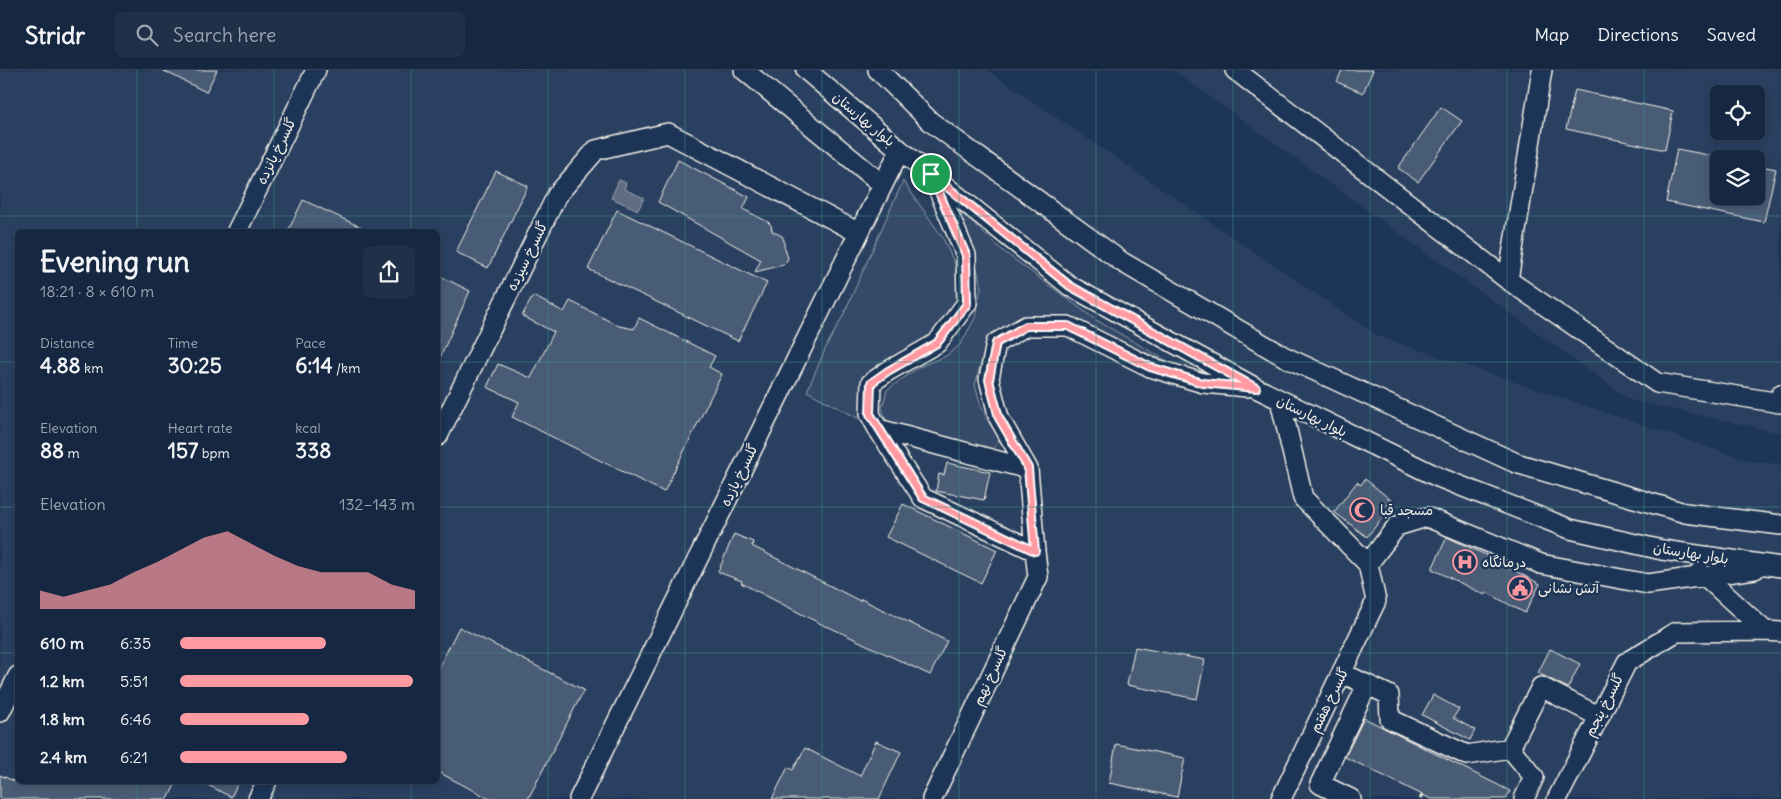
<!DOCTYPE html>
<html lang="en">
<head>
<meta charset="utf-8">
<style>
  :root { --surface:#162841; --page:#1f3048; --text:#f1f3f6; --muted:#9ea6b1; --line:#35445a; --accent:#ff9aa2 }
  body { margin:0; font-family:Delius,"Playpen Sans Arabic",sans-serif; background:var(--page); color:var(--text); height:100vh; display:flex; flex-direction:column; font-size:19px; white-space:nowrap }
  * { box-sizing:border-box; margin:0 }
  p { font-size:16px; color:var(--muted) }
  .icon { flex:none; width:28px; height:28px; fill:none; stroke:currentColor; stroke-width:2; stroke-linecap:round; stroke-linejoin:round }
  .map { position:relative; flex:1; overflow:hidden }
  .sheet { position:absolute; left:15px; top:159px; width:425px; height:555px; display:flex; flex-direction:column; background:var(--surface); border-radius:8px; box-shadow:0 2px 8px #0003,0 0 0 1px var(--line) }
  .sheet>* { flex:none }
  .tools { position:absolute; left:1710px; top:15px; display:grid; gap:10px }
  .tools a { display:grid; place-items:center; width:55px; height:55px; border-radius:8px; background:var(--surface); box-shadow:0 2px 8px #0003,0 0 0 1px var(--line); font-size:25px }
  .pin { position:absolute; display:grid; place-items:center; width:42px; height:42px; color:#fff; margin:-21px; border:2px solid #fff; border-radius:50%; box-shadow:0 1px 5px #0007 }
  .round { display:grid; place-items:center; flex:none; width:52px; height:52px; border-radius:8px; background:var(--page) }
  .overview { display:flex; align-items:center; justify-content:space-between; height:85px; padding:0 25px }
  h1 { font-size:28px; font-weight:700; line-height:38px }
  .stats { display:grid; grid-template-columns:repeat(3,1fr); gap:8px; height:85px; padding:5px 25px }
  .stats div { display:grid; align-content:center }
  .stats b { font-size:21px; font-weight:700 }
  .stats small { font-size:14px; font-weight:400 }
  .stats p { font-size:14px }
  .chart { height:140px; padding:10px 25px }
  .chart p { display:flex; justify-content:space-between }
  .chart svg { width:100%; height:90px; margin-top:5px; fill:var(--accent); opacity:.7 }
  ul { padding:0 25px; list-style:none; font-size:16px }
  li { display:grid; grid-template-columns:80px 60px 1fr; align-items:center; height:38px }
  li i { height:12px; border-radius:6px; background:var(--accent) }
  header { display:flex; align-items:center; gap:30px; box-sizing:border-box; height:70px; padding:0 25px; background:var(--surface); border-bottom:1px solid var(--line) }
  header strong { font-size:24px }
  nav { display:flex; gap:28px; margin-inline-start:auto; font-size:18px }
  .search { width:350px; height:45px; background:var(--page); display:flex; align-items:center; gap:12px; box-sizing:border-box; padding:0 18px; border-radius:8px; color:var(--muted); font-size:19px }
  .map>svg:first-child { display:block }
  .built { fill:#2a4060; fill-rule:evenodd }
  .green { fill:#354a67; stroke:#949ea8 }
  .water { fill:#5e6d82; stroke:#9aa2ab }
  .building { fill:#485b74; stroke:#f4f1e8 }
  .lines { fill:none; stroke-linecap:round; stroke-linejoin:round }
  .minor-casing { stroke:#f4f1e8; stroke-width:22 }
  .path { stroke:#f4f1e8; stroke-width:2.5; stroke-dasharray:5 4; stroke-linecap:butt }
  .minor { stroke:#1d3557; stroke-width:19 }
  .route-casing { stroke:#fff; stroke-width:10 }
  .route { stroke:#ff9aa2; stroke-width:6 }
  .grid { fill:none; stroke:#3d8f86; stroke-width:1; stroke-opacity:0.55 }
  .labels { text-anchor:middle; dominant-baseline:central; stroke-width:4.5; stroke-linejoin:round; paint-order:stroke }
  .street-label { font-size:14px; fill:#f4f1e8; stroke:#1d3557 }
  .poi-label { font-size:14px; fill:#f4f1e8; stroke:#1d3557; text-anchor:start }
</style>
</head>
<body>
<header>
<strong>Stridr</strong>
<div class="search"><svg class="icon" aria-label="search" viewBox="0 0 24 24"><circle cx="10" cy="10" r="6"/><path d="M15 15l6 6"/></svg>Search here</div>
<nav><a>Map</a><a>Directions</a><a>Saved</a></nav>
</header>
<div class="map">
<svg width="1781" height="729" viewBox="0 0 1781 729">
  <rect width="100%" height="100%" fill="#1d3557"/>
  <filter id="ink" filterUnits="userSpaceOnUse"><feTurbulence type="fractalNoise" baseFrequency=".02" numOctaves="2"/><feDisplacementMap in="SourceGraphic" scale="10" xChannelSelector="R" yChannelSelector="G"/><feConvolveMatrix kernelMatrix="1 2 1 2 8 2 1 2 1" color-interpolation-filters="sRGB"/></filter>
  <g filter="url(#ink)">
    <!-- built -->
    <path class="built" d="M 0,0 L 987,0 L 1378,266 L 1753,392 L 1781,394 L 1781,729 L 0,729 ZM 18,161 L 438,161 L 438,711 L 18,711 Z
      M 1173,0 L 1781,0 L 1781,363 L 1630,330 ZM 1719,24 L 1756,24 L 1756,61 L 1719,61 ZM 1719,89 L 1756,89 L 1756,126 L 1719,126 Z"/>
    <!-- green -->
    <path class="green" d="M 903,111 L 943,168 L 956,197 L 958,227 L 949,247 L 933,264 L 913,278 L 861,339 L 863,351 L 807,321 L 827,275 L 842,248 Z
      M 952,134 L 1003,181 L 1096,250 L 1176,296 L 1069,249 L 994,265 L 985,278 L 975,315 L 981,336 L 988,351 L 996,362 L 999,371 L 994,379 L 985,378 L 887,352 L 882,338 L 887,320 L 919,297 L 946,286 L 961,274 L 975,248 L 981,217 L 976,194 Z"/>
    <!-- water -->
    <path class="water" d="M 619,110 L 626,113 L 624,119 L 644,128 L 638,140 L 611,128 Z"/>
    <!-- building -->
    <path class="building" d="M 162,0 L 217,0 L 206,22 Z
      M 1342,0 L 1373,0 L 1363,23 L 1337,12 Z
      M 1575,20 L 1673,41 L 1665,80 L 1566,59 Z
      M 1441,37 L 1462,51 L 1418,112 L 1398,98 Z
      M 1677,79 L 1719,87 L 1719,126 L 1756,126 L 1756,95 L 1776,99 L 1764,152 L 1666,132 Z
      M 678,90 L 749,127 L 743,139 L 768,152 L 771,155 L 772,161 L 782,166 L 784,170 L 784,176 L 788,188 L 786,192 L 783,195 L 755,202 L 761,190 L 658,132 Z
      M 496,101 L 528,116 L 488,198 L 456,182 Z
      M 303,130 L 369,161 L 288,161 Z
      M 617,140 L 767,213 L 738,271 L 588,199 Z
      M 438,205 L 470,221 L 438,292 Z
      M 533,226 L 564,242 L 570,231 L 619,256 L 634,259 L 639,248 L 715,286 L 709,297 L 722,304 L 664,422 L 512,347 L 519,332 L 487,317 L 498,294 L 531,308 L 554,262 L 522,246 Z
      M 947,393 L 990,402 L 984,430 L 936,421 L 939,404 L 944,405 Z
      M 1365,409 L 1391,430 L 1387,435 L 1390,438 L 1367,467 L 1334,442 L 1357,412 L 1361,415 Z
      M 903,434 L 997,480 L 981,513 L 886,467 Z
      M 734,464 L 753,472 L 752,476 L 860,531 L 861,529 L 947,571 L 930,605 L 827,556 L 827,557 L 741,513 L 742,511 L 718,502 Z
      M 1447,467 L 1501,492 L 1500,493 L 1540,514 L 1525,543 L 1486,522 L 1485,525 L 1432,499 Z
      M 459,557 L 584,620 L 528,729 L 490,729 L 438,702 L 438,599 Z
      M 1135,577 L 1205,590 L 1197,629 L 1127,615 Z
      M 1550,579 L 1580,594 L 1568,618 L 1538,603 Z
      M 1433,625 L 1459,639 L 1453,648 L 1475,660 L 1470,670 L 1422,645 Z
      M 1364,648 L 1510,721 L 1506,729 L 1431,729 L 1345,687 Z
      M 876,671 L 901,682 L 879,729 L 772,729 L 788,697 L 793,700 L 805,678 L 860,706 Z
      M 1116,674 L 1185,688 L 1177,727 L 1109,713 Z
      M 0,705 L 14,711 L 177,711 L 168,729 L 0,729 Z
      M 200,711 L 239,711 L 231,727 Z"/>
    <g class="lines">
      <!-- minor casing -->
      <g class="minor-casing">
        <path id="minor" d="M 744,0 L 883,115
          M 806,0 L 900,80 L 1070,216 L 1256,318 L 1438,407 L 1570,459 L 1662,480 L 1781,497
          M 878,0 L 931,52 L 1122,192 L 1285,287 L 1516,393 L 1685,443 L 1781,455
          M 1235,0 L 1508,210 L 1657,313 L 1780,333 L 1781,324
          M 237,161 L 316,0
          M 1508,210 L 1542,0
          M 1280,330 L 1303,428 L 1368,494 L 1376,531 L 1281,729
          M 878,359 L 870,344 L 871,313 L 888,301 L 937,273 L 967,233 L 966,185 L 933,107
          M 438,366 L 557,125 L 596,80 L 668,63 L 859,163
          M 1028,399 L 878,359 L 923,428 L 1035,481 L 1028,399 L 999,348 L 989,309 L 996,273 L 1026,256 L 1068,256 L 1150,297 L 1203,313 L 1247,317
          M 1368,494 L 1397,456 L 1427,447 L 1541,494 L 1648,514 L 1755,499
          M 1699,503 L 1706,507 L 1765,561 L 1781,562
          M 1342,603 L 1389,625 L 1390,649 L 1467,685 L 1510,678
          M 0,642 L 18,606
          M 258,729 L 267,711
          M 579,729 L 900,80
          M 932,729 L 1038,507 L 1035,481
          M 1351,729 L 1320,714 L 1367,615
          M 1524,729 L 1534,707 L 1510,678 L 1541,617 L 1598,646
          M 1557,729 L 1627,592 L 1676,562 L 1765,561"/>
      </g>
      <!-- path -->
      <path class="path" d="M 1420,729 L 1422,725"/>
      <!-- minor -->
      <use href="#minor" class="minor"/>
    </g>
  </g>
  <g class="lines" filter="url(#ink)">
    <!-- route casing -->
    <g class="route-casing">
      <path id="route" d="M 931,104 L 1070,216 L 1256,318 L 1203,313 L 1150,297 L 1068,256 L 1026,256 L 996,273 L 989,310 L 999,348 L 1028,398 L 1035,481 L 923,428 L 870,344 L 871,313 L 888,301 L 937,273 L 967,234 L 966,185 Z"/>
    </g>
    <!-- route -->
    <use href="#route" class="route"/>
  </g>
  <!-- grid -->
  <path class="grid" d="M 137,0 L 137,161M 274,0 L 274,161M 411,0 L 411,161M 548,0 L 548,729M 685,0 L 685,729M 822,0 L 822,729M 959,0 L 959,729M 1096,0 L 1096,729M 1233,0 L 1233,729M 1370,0 L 1370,729M 1507,0 L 1507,729M 1644,0 L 1644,729M 0,146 L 1781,146M 0,292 L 18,292M 438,292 L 1781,292M 0,437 L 18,437M 438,437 L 1781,437M 0,583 L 18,583M 438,583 L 1781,583M 137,711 L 137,729M 274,711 L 274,729M 411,711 L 411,729"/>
  <!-- icons -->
  <defs>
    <g id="mosque-ring" transform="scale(1.25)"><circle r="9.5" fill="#1d3557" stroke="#ff9aa2" stroke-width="1.5"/><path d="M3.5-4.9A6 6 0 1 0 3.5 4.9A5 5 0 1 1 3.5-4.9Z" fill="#ff9aa2"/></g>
    <g id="hospital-ring" transform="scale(1.25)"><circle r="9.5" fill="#1d3557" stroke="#ff9aa2" stroke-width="1.5"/><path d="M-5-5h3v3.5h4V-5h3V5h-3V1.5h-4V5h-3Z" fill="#ff9aa2"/></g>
    <g id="civic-ring" transform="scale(1.25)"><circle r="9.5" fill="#1d3557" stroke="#ff9aa2" stroke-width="1.5"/><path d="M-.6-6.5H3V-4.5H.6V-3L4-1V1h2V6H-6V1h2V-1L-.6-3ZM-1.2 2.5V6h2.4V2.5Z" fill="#ff9aa2"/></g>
  </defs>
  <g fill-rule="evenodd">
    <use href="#mosque-ring" x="1362" y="440"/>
    <use href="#hospital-ring" x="1465" y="492"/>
    <use href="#civic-ring" x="1520" y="518"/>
  </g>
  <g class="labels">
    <!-- street labels -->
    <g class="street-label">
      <text transform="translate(864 49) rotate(40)">بلوار بهارستان</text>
      <text transform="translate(276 81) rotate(-64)">گلسرخ پانزده</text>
      <text transform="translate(527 186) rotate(-64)">گلسرخ سیزده</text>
      <text transform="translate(1312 346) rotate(26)">بلوار بهارستان</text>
      <text transform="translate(739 405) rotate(-64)">گلسرخ یازده</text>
      <text transform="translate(1691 483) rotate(9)">بلوار بهارستان</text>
      <text transform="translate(990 606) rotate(-65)">گلسرخ نهم</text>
      <text transform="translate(1329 630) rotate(-64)">گلسرخ هفتم</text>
      <text transform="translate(1604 635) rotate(-63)">گلسرخ پنجم</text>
    </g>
    <!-- poi labels -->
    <g class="poi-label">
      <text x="1380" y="440">مسجد قبا</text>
      <text x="1482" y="492">درمانگاه</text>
      <text x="1538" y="518">آتش نشانی</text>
    </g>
  </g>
</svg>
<div class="tools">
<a><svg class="icon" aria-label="locate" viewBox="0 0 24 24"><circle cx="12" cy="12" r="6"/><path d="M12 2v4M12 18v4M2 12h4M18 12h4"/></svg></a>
<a><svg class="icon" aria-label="layers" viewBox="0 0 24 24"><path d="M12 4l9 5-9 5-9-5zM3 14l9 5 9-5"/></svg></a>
</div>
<div class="pin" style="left:931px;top:104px;background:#1e9e55"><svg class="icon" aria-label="arrive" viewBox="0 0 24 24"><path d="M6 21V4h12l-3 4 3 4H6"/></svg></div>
<section class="sheet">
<div class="overview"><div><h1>Evening run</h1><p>18:21 · 8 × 610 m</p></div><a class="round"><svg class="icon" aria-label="share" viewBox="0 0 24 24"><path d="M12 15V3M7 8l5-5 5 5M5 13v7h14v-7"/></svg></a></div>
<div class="stats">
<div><p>Distance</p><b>4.88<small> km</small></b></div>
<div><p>Time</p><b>30:25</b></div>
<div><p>Pace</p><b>6:14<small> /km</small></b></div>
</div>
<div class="stats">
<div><p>Elevation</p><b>88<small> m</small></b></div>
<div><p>Heart rate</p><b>157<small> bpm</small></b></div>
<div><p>kcal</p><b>338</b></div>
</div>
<div class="chart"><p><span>Elevation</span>132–143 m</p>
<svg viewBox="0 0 160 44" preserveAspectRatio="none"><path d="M0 44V35L10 38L20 35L30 32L40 26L50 21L60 15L70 9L80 6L90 12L100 18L110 23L120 26L130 26L140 26L150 32L160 35V44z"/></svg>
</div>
<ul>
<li><b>610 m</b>6:35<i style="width:62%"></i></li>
<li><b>1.2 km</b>5:51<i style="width:99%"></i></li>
<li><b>1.8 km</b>6:46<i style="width:55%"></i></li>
<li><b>2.4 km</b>6:21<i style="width:71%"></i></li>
</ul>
</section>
</div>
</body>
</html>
